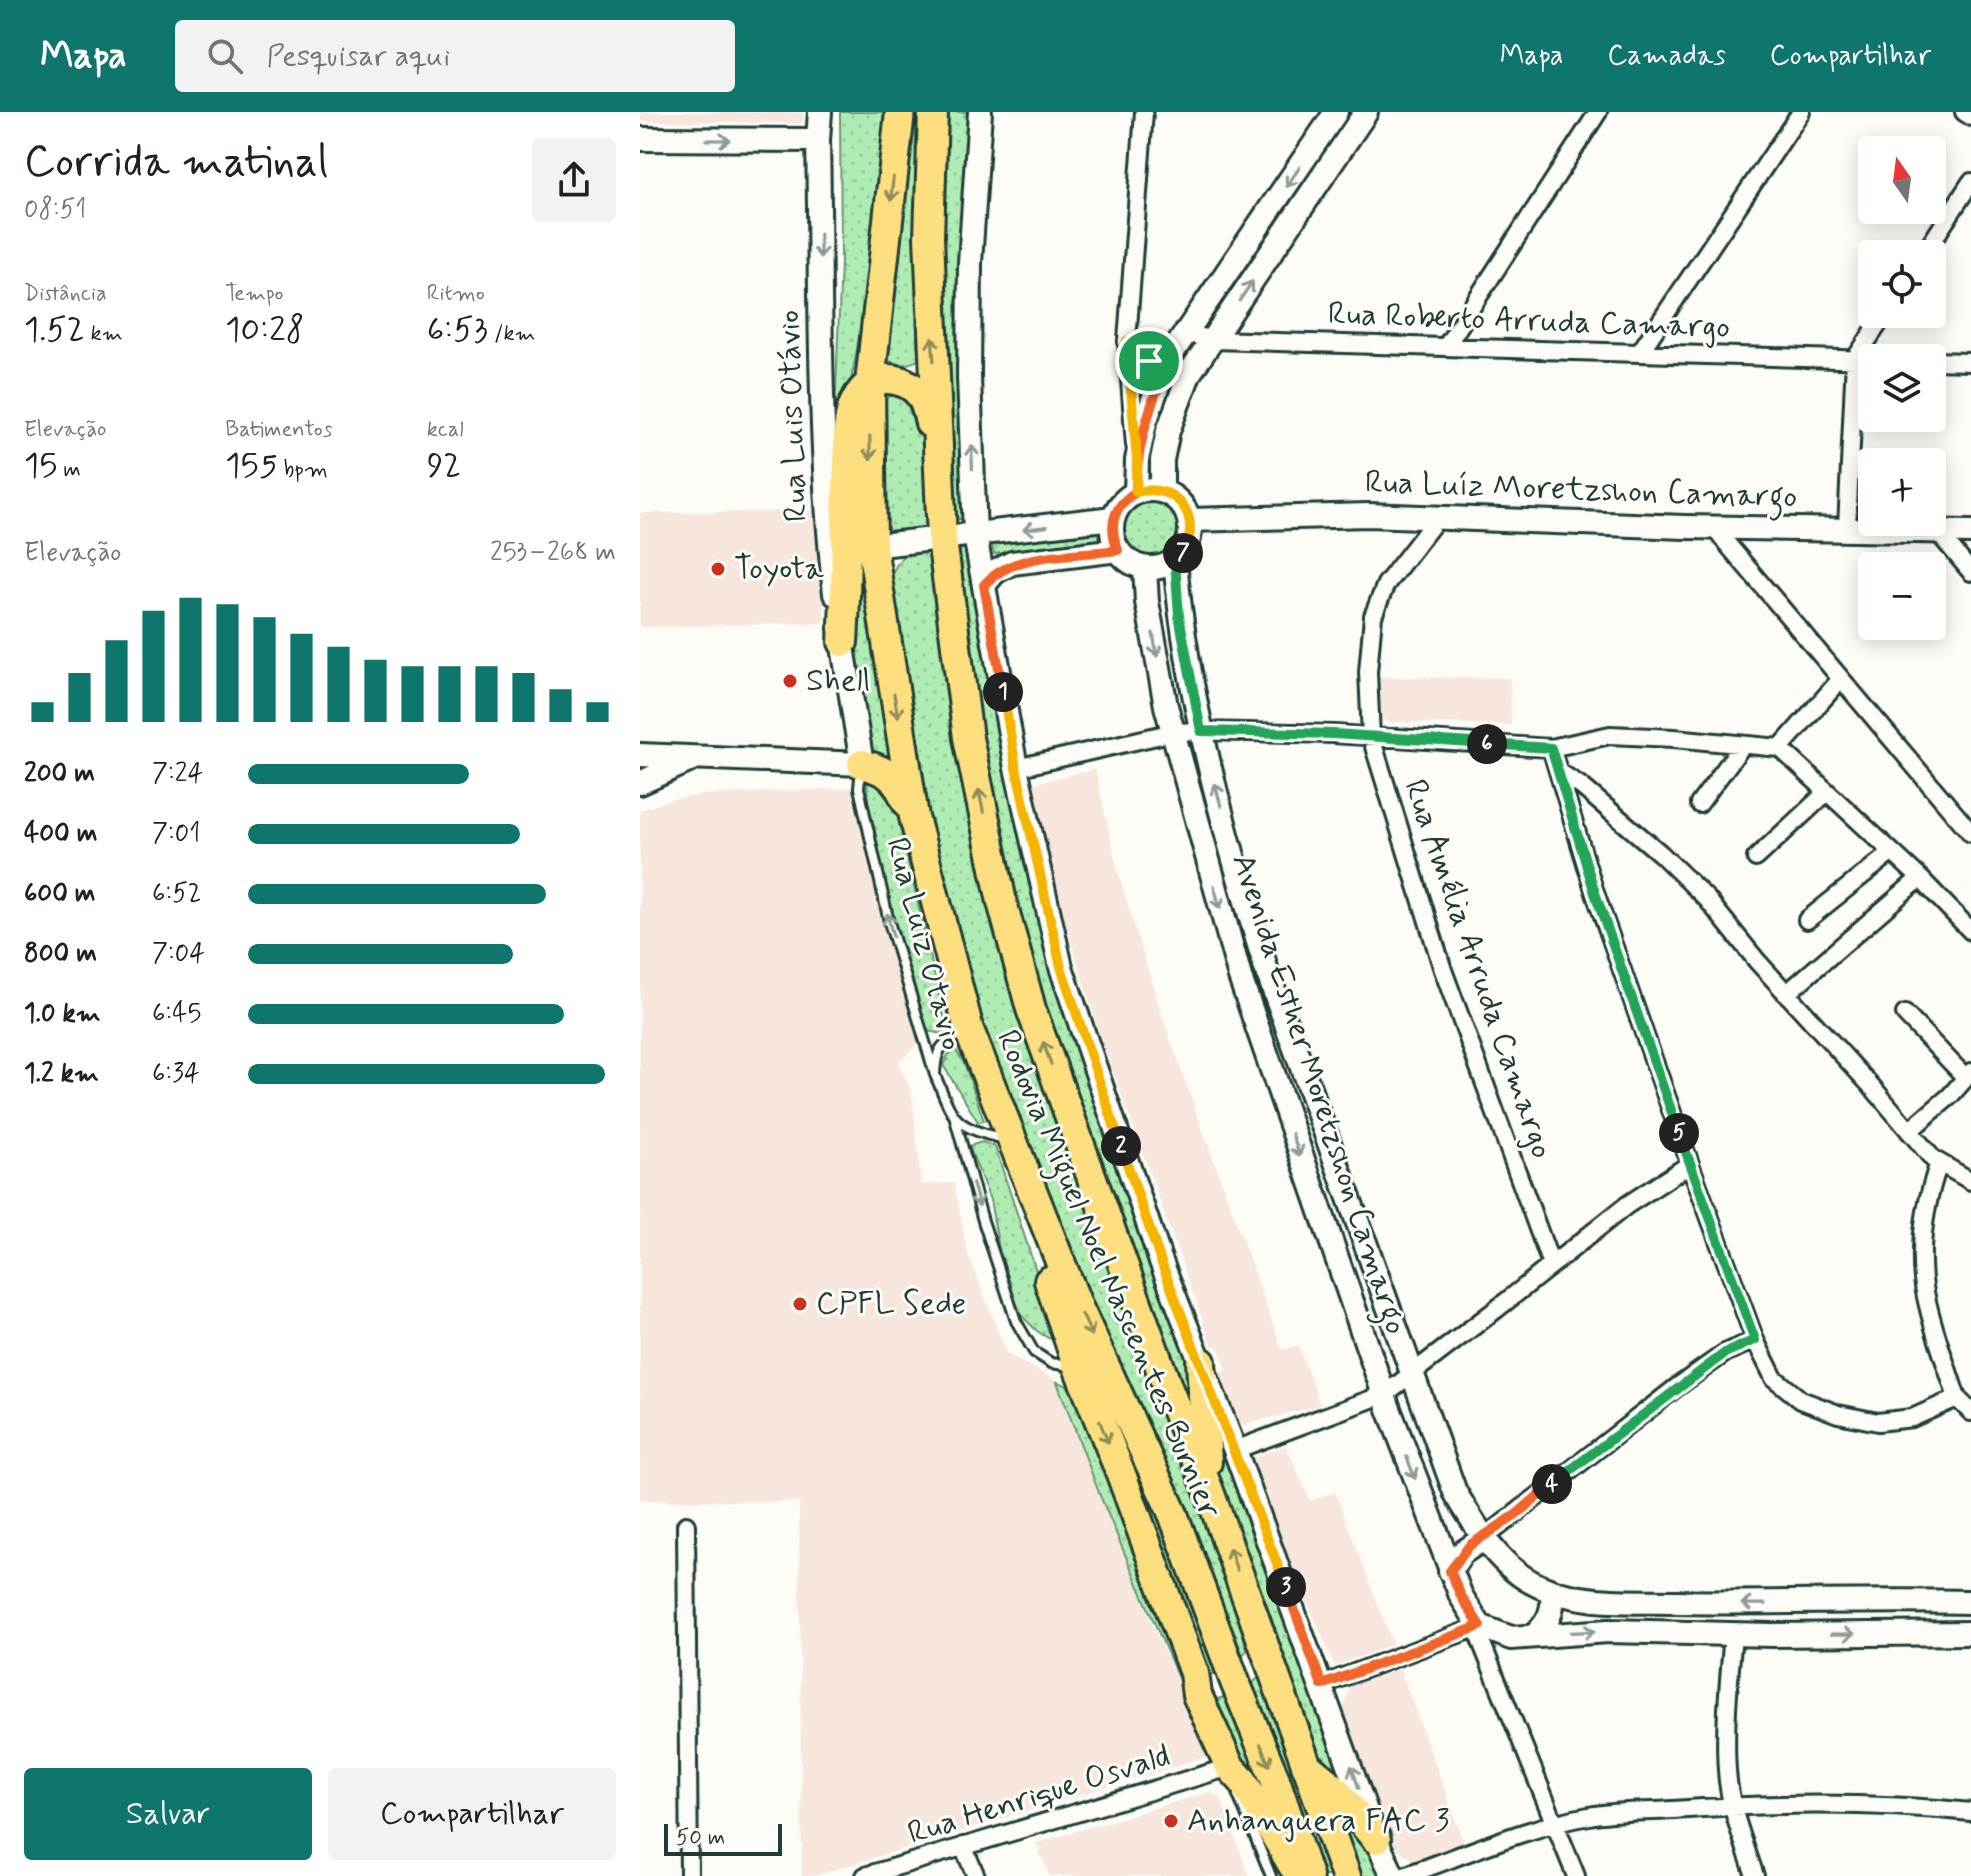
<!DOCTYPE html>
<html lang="pt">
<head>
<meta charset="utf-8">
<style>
  :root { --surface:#fff; --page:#f2f2f2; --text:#202124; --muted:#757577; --accent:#0f766e }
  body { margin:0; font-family:Mynerve,sans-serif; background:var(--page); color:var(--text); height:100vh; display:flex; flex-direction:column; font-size:30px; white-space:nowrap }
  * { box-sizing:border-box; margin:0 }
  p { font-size:26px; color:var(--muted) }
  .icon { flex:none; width:44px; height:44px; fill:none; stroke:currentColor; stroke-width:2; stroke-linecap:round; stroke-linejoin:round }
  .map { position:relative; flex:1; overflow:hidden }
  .side { display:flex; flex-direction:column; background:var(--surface); width:640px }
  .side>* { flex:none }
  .needle { width:52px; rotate:346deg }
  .fabs { position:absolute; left:1218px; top:24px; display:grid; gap:16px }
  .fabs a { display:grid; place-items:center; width:88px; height:88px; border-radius:8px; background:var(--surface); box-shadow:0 4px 20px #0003; font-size:40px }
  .scale { position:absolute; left:24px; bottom:20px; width:118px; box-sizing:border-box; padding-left:8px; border:4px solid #1f3d34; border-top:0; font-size:22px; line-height:28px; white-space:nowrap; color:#1f3d34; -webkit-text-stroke:6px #fdfcf7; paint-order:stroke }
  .pin { position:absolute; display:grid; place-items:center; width:68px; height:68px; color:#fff; margin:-34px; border:4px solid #fff; border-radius:50%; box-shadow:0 2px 8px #0007 }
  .km { position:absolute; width:40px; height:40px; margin:-20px; border-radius:50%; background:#222; color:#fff; font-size:22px; line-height:40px; text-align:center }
  .round { display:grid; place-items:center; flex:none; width:84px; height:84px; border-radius:8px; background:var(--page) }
  .headline { display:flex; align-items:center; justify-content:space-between; height:136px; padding:0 24px }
  h1 { font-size:44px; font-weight:600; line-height:60px }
  .metrics { display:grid; grid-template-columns:repeat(3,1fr); gap:12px; height:136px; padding:8px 24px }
  .metrics div { display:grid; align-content:center }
  .metrics b { font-size:34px; font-weight:600 }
  .metrics small { font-size:22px; font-weight:400 }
  .metrics p { font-size:22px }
  .chart { height:224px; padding:16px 24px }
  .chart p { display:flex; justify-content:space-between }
  .chart svg { width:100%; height:144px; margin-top:8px; stroke:var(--accent); stroke-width:6 }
  .cta { display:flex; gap:16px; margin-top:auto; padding:16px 24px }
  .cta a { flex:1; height:92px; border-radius:8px; background:var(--accent); color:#fff; font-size:32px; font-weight:600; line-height:92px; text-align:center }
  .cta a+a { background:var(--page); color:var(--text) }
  ul { padding:0 24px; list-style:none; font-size:26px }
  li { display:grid; grid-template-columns:128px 96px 1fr; align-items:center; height:60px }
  li i { height:20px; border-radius:10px; background:var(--accent) }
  header { display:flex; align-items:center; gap:48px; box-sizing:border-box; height:112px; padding:0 40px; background:var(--accent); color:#fff }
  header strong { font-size:38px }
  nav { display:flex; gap:44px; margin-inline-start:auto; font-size:28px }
  .search { width:560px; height:72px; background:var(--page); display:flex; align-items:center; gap:20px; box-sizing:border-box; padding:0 28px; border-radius:8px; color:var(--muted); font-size:30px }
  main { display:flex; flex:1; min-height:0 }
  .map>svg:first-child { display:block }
  .built { fill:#f7e6de }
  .grass { fill:url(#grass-dots); stroke:#679474; stroke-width:2 }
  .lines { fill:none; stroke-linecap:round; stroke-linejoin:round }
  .lane-casing { stroke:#1f3d34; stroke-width:14 }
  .street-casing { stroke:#1f3d34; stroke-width:22 }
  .secondary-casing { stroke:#1f3d34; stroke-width:28 }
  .highway-casing { stroke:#1f3d34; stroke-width:34 }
  .lane { stroke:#fdfcf7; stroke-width:8 }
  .street { stroke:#fdfcf7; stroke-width:16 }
  .secondary { stroke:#fdfcf7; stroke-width:22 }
  .highway { stroke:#fedf80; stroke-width:28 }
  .oneway { stroke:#8e9c96 }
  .oneway2 { stroke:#8e8e5a }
  .split-1-casing { stroke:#fff; stroke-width:16 }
  .split-2-casing { stroke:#fff; stroke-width:16 }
  .split-3-casing { stroke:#fff; stroke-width:16 }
  .split-4-casing { stroke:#fff; stroke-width:16 }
  .split-5-casing { stroke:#fff; stroke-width:16 }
  .split-6-casing { stroke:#fff; stroke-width:16 }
  .split-7-casing { stroke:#fff; stroke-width:16 }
  .split-8-casing { stroke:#fff; stroke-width:16 }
  .split-1 { stroke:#f0652b; stroke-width:10 }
  .split-2 { stroke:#f5b400; stroke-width:10 }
  .split-3 { stroke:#f5b400; stroke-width:10 }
  .split-4 { stroke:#f0652b; stroke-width:10 }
  .split-5 { stroke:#22a559; stroke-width:10 }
  .split-6 { stroke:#22a559; stroke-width:10 }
  .split-7 { stroke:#22a559; stroke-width:10 }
  .split-8 { stroke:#f5b400; stroke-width:10 }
  .poi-dot { fill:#c8321e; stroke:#fdfcf7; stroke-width:3 }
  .labels { text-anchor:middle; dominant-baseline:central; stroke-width:6; stroke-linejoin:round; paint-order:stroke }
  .street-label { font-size:32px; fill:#1f3d34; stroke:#fdfcf7 }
  .poi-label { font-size:32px; fill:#1f3d34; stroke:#fdfcf7; text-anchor:start }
</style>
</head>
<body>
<header>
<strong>Mapa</strong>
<div class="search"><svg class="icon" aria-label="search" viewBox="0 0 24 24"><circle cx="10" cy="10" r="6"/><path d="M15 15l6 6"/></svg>Pesquisar aqui</div>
<nav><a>Mapa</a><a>Camadas</a><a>Compartilhar</a></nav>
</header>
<main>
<section class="side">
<div class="headline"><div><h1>Corrida matinal</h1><p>08:51</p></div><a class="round"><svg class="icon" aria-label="share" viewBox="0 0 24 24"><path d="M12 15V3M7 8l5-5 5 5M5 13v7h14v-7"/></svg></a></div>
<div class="metrics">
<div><p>Distância</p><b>1.52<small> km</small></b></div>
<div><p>Tempo</p><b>10:28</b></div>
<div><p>Ritmo</p><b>6:53<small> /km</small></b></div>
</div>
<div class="metrics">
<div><p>Elevação</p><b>15<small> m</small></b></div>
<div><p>Batimentos</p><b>155<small> bpm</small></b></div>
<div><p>kcal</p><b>92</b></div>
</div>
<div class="chart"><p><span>Elevação</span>253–268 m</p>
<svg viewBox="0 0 160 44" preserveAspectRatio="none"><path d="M5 44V38M15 44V29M25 44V19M35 44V10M45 44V6M55 44V8M65 44V12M75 44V17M85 44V21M95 44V25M105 44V27M115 44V27M125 44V27M135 44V29M145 44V34M155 44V38"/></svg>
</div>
<ul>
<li><b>200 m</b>7:24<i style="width:60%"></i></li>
<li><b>400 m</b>7:01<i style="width:74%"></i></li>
<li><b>600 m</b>6:52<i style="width:81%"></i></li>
<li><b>800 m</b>7:04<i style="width:72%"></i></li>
<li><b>1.0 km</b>6:45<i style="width:86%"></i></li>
<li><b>1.2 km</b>6:34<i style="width:97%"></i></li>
</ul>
<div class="cta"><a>Salvar</a><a>Compartilhar</a></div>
</section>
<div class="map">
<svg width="1331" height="1764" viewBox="0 0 1331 1764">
  <defs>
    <pattern id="grass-dots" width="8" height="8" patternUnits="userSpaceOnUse" patternTransform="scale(2)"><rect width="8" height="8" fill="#afecb3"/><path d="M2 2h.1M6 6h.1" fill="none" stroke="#96cb9b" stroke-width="1.8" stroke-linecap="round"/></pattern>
  </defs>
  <rect width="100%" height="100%" fill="#fdfcf7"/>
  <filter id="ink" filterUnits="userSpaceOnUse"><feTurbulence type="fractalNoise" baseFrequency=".0125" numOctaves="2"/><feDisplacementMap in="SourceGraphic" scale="16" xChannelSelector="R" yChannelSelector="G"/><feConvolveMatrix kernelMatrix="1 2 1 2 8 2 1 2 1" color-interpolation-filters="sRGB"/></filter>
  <g filter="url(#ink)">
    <!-- built -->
    <path class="built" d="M 0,0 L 163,0 L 163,11 L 0,9 Z
      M 177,399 L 185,511 L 0,515 L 0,401 Z
      M 739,565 L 870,566 L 871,613 L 750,610 L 742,608 L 735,598 Z
      M 455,657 L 480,768 L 524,910 L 642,1238 L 658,1233 L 680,1293 L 599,1314 L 579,1261 L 587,1257 L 578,1235 L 572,1234 L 460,923 L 426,813 L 393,672 Z
      M 212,676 L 239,797 L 279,930 L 258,951 L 272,980 L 281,1072 L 314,1071 L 328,1142 L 367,1242 L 417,1269 L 514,1517 L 571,1643 L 174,1764 L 162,1764 L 159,1390 L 0,1388 L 0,698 L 30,688 L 61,683 Z
      M 646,1333 L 670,1389 L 695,1380 L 753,1532 L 695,1554 L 647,1444 L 609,1347 Z
      M 760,1557 L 824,1731 L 775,1750 L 747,1729 L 701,1604 L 710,1575 Z
      M 569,1680 L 581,1686 L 609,1764 L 409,1764 L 396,1731 Z"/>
    <!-- grass -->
    <path class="grass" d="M 200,0 L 248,0 L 234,149 L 209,279 L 194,329 L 201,149 Z
      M 269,0 L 285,0 L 277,233 L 280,247 C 268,254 257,254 246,247 Z
      M 300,0 L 329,0 L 323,94 L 319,314 L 329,406 L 310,408 L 295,105 Z
      M 257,279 L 281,303 L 287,418 L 244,420 L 244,288 Z
      M480 416a31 31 0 1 1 62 0a31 31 0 1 1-62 0Z
      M 468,420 L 470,430 L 354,442 L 352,433 Z
      M 221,437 L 234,546 L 253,650 L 227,638 L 210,501 Z
      M 319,437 L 329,437 L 390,761 L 552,1248 L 555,1316 L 493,1153 L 444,998 L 410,916 L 368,771 L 335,590 Z
      M 270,438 L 286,439 L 291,448 L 328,700 L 360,831 L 405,976 L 599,1506 L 607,1538 L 603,1543 L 544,1395 L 498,1303 L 387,1045 L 341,906 L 278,661 L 248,479 C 252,461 255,449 270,438 Z
      M 233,664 L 252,679 L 306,913 L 302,922 L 287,919 L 254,812 L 228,697 L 227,670 Z
      M 316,938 L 325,953 L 344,1009 L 338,1010 L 303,953 L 308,943 Z
      M 342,1030 L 355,1035 L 404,1183 L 422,1228 L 408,1226 L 397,1219 L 380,1202 L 360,1142 L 350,1088 L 329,1034 Z
      M 417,1270 L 436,1276 L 571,1643 L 461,1386 Z
      M 465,1281 L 519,1393 L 582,1560 L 578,1564 L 567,1561 L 488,1362 Z
      M 568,1295 L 705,1661 L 701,1665 L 678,1648 L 575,1366 Z
      M 621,1563 L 693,1764 L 677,1764 L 611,1573 Z
      M 591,1584 L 624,1680 L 596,1639 L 571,1588 Z
      M 692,1692 L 737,1747 L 743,1764 L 723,1764 L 703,1723 Z"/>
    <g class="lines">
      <!-- lane casing -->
      <g class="lane-casing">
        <path id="lane" d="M 221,656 L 219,676 L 249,810 L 295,963 C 296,935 301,933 324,920
          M 295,963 C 313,1004 310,1013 356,1025
          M 315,1007 L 343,1109 L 376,1209 L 394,1240 L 411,1251 L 431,1254
          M 598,1683 L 631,1764"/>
      </g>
      <!-- street casing -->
      <g class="street-casing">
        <path id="street" d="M 1324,0 L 1331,5
          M 1284,142 L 1331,70
          M 546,221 L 573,228 L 1232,248
          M 487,229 C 499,244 507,248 526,250
          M 807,233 L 958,0
          M 1000,240 L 1161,0
          M 1292,249 L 1331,250
          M 495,333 L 487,229 L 504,0
          M 798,405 L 746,472 L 733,504 L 728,560 L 731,625 L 803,858 L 911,1152
          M 1073,415 L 1331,721
          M 1207,416 L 1215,247 L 1245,202
          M 1296,418 L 1331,460
          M 911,636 L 955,781 L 1050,1052 L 1115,1228 L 1134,1266 L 1161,1288 L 1198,1302 L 1238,1310 L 1272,1306 L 1317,1286
          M 1140,636 L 1280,766 L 1331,819
          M 1140,636 L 1200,568
          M 376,656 L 534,620 L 561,619 L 694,622 L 911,636 L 970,623 L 1034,626 L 1140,636
          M 919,660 L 941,674 L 1021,742 L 1067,787 L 1117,849 L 1234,977 L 1293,1047 L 1331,1069
          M 1059,692 L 1102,634
          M 1116,746 L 1187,680
          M 1167,808 L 1252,740
          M 1146,882 L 1280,766
          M 1265,902 L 1326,966
          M 1269,1019 L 1310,984 L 1331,960
          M 1299,1051 C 1286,1088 1279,1127 1283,1167 C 1287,1202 1306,1252 1317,1286 L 1331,1300
          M 595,1338 L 745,1282 L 858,1196 L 987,1093 L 1050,1052
          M 46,1413 L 49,1764
          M 843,1427 L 1037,1275 L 1085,1241 L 1115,1228
          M 1093,1522 C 1089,1566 1083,1625 1088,1669 C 1092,1702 1105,1733 1115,1764
          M 682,1573 L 840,1514 L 840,1527 L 936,1764
          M 323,1734 L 336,1764
          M 225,1764 L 590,1655
          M 764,1764 C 821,1744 890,1714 949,1704 C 976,1699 1006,1700 1033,1698 C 1129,1691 1236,1690 1331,1700"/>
      </g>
      <!-- secondary casing -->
      <g class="secondary-casing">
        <path id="secondary" d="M 180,0 L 178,28 C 181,179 178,331 195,482
          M 340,0 L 330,151 L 329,265 L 335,423 L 376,656 L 421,855 L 520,1147 L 595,1338 L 736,1727 L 753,1764
          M 0,27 L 178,28
          M472 417a39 39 0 1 1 78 0a39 39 0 1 1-78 0Z
          M 522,379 L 522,348 L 528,319 L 549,262 L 726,0
          M 496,380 L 497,348 L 505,311 L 526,250 L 696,0
          M 550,408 L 728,403 L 1045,415 L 1331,420
          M 232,434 L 473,406
          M 535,449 C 547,587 585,723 626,856 L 815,1380 C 836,1415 859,1456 899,1474 C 941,1493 992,1489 1038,1490 C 1135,1492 1233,1487 1331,1490
          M 505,456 L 507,490 L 526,594 L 600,865 L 749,1297 L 821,1484 L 840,1514 L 871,1526 L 968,1519 L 1132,1523 L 1331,1521
          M 344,473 L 355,460 L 372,451 L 478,438
          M 0,643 L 222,652 L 200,516
          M 0,671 L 53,647
          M 810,1459 L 822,1441 L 843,1427
          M 894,1524 C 909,1510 914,1499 912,1479"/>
      </g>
      <!-- highway casing -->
      <g class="highway-casing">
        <path id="highway" d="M 260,0 L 230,271 L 232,434 L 274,705 L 329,918 L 438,1195 L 533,1402 L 595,1570 L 635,1667 L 668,1764
          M 293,0 L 289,125 L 302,427 L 328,626 L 362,790 L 391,897 L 528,1277 L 569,1379 L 706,1764
          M 203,530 C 207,470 205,411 208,351 C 208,333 206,307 215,290 C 225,269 244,262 265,271 C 283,279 286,293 290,311
          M 222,652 C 248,659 255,664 267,690
          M 409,1169 L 438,1255 L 481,1362 L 554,1561 L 557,1583 L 590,1655 L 603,1669 L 653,1754
          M 561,1250 L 567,1350
          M 666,1653 L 694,1676 L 736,1727"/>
      </g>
      <!-- lane -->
      <use href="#lane" class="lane"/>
      <!-- street -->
      <use href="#street" class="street"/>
      <!-- secondary -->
      <use href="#secondary" class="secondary"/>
      <!-- highway -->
      <use href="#highway" class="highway"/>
    </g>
    <!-- one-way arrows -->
    <defs><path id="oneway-shaft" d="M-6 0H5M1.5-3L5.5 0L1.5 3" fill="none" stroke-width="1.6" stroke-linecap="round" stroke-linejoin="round" transform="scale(2)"/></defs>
    <g class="oneway">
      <use href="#oneway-shaft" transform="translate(78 28)"/>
      <use href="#oneway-shaft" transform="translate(653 65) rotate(124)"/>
      <use href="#oneway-shaft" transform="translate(180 134) rotate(89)"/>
      <use href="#oneway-shaft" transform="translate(606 179) rotate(-56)"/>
      <use href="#oneway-shaft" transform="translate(332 345) rotate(-92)"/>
      <use href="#oneway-shaft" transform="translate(395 416) rotate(173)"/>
      <use href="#oneway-shaft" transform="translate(515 533) rotate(80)"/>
      <use href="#oneway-shaft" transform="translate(578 683) rotate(-105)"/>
      <use href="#oneway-shaft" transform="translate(577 785) rotate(75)"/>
      <use href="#oneway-shaft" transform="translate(250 813) rotate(-105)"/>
      <use href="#oneway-shaft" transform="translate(656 1033) rotate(71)"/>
      <use href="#oneway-shaft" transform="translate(336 1083) rotate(74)"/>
      <use href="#oneway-shaft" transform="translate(771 1356) rotate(69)"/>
      <use href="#oneway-shaft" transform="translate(1113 1492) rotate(-179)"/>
      <use href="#oneway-shaft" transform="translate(943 1520) rotate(-2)"/>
      <use href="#oneway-shaft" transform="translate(1203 1522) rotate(-1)"/>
      <use href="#oneway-shaft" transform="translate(715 1665) rotate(-109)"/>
    </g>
    <g class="oneway2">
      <use href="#oneway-shaft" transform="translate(252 77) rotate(96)"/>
      <use href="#oneway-shaft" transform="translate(293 237) rotate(-94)"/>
      <use href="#oneway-shaft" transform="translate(230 336) rotate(89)"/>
      <use href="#oneway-shaft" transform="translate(256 594) rotate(81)"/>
      <use href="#oneway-shaft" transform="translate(341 689) rotate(-102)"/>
      <use href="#oneway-shaft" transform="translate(407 941) rotate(-110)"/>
      <use href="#oneway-shaft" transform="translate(447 1213) rotate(65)"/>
      <use href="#oneway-shaft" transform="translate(464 1320) rotate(68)"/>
      <use href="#oneway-shaft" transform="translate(593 1447) rotate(-109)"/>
      <use href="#oneway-shaft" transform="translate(625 1643) rotate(68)"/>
    </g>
  </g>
  <g class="lines" filter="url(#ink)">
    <!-- split-1 casing -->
    <g class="split-1-casing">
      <path id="split-1" d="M 363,580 L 344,473 C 375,438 434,444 478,438 C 468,413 473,394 496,380 C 495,334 512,293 526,250 L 509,249"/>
    </g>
    <!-- split-2 casing -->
    <g class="split-2-casing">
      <path id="split-2" d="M 363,580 L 376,656 L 421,855 L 481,1034"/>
    </g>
    <!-- split-3 casing -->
    <g class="split-3-casing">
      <path id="split-3" d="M 481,1034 L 520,1147 L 646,1475"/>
    </g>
    <!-- split-4 casing -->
    <g class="split-4-casing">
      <path id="split-4" d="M 646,1475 L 682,1573 L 840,1514 L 821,1484 L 810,1459 L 830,1433 L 876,1403 L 912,1372"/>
    </g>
    <!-- split-5 casing -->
    <g class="split-5-casing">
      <path id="split-5" d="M 912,1372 L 1085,1241 L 1115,1228 L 1039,1021"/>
    </g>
    <!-- split-6 casing -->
    <g class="split-6-casing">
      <path id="split-6" d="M 847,632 L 911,636 L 955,781 L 1039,1021"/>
    </g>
    <!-- split-7 casing -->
    <g class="split-7-casing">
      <path id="split-7" d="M 543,441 L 535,449 L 539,504 L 561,619 L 694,622 L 847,632"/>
    </g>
    <!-- split-8 casing -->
    <g class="split-8-casing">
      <path id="split-8" d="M 509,249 L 499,244 L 487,229 L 497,348 L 496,380 C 536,370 564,404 543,441"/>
    </g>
    <!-- split-1 -->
    <use href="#split-1" class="split-1"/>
    <!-- split-2 -->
    <use href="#split-2" class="split-2"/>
    <!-- split-3 -->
    <use href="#split-3" class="split-3"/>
    <!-- split-4 -->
    <use href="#split-4" class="split-4"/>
    <!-- split-5 -->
    <use href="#split-5" class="split-5"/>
    <!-- split-6 -->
    <use href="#split-6" class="split-6"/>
    <!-- split-7 -->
    <use href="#split-7" class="split-7"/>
    <!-- split-8 -->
    <use href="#split-8" class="split-8"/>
  </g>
  <!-- markers -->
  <g class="poi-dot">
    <circle cx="78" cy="457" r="8"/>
    <circle cx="150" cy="569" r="8"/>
    <circle cx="160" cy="1192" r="8"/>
    <circle cx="531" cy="1709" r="8"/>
  </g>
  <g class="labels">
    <!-- street labels -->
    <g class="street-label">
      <text transform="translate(889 209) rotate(2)">Rua Roberto Arruda Camargo</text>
      <text transform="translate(153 304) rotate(-92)">Rua Luis Otávio</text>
      <text transform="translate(941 378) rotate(2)">Rua Luíz Moretzshon Camargo</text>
      <text transform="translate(284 832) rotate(75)">Rua Luiz Otavio</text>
      <text transform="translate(838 857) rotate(71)">Rua Amélia Arruda Camargo</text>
      <text transform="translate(679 982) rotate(72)">Avenida Esther Moretzshon Camargo</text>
      <text transform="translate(468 1162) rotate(67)">Rodovia Miguel Noel Nascentes Burnier</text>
      <text transform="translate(399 1683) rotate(-17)">Rua Henrique Osvald</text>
    </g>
    <!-- poi labels -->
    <g class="poi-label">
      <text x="94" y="457">Toyota</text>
      <text x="166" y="569">Shell</text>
      <text x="176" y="1192">CPFL Sede</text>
      <text x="547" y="1709">Anhanguera FAC 3</text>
    </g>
  </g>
</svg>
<div class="fabs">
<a><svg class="needle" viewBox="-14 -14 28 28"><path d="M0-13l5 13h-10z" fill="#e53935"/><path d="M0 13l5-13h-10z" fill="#757577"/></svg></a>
<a><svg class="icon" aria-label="locate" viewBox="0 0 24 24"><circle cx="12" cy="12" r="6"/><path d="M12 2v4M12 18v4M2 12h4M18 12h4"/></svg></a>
<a><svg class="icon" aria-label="layers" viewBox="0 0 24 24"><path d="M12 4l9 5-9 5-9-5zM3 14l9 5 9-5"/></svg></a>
<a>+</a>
<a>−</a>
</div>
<div class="scale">50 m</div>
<div class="pin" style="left:509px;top:249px;background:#1e9e55"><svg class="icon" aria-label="arrive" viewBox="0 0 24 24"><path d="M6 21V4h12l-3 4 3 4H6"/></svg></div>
<b class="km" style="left:363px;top:580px">1</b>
<b class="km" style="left:481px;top:1034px">2</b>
<b class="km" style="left:646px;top:1475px">3</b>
<b class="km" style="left:912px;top:1372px">4</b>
<b class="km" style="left:1039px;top:1021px">5</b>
<b class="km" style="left:847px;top:632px">6</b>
<b class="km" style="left:543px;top:441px">7</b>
</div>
</main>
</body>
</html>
